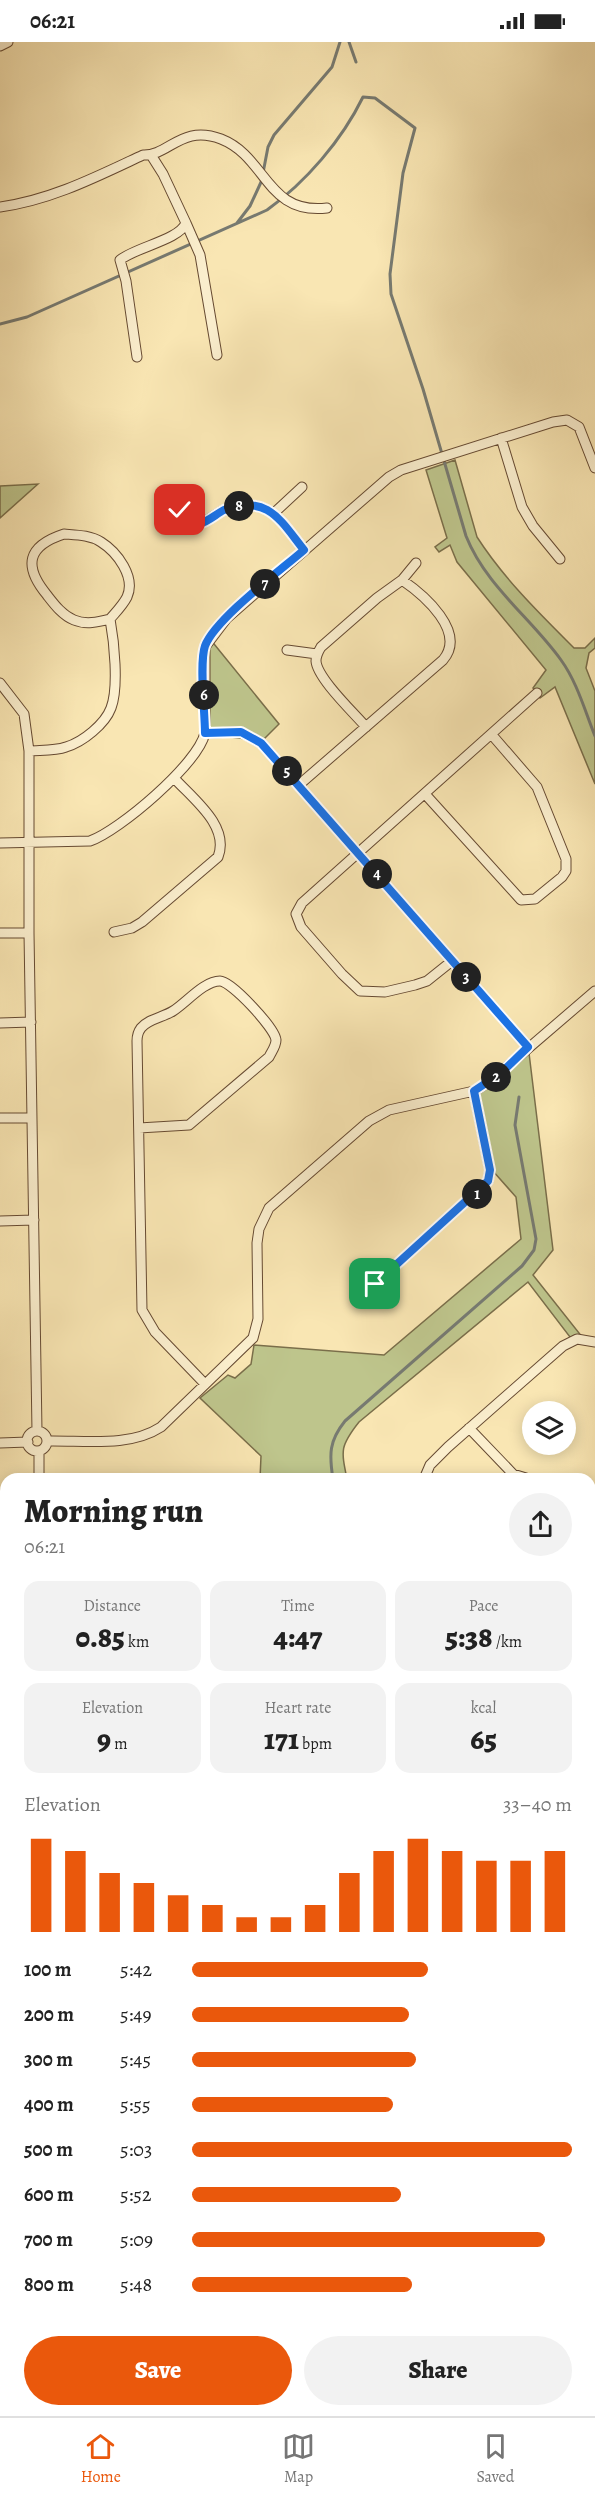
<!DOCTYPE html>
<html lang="en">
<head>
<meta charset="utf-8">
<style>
  :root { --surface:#fff; --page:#f2f2f2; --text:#222; --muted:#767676; --line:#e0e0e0; --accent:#ea580c }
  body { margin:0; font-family:Alegreya,serif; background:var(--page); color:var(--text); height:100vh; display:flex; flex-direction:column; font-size:22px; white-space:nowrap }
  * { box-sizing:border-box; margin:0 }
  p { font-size:20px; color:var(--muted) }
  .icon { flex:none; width:33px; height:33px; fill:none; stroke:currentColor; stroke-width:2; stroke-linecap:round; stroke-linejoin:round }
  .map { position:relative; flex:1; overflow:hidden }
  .side { position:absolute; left:0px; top:1431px; width:596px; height:944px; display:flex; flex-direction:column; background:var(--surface); border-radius:18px 18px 0 0; box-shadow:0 3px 15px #0003 }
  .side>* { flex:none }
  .controls { position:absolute; left:522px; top:1359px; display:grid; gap:12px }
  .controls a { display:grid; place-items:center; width:54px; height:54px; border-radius:50%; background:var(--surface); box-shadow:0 3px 15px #0003; font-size:30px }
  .pin { position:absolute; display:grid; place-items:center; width:51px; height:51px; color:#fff; margin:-26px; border-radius:12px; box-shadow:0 3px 9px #0006 }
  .km { position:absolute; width:30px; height:30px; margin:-15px; border-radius:50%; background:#222; color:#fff; font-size:16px; line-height:30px; text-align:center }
  .round { display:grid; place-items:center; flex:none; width:63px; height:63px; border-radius:32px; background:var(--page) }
  .head { display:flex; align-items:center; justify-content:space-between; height:102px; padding:0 24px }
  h1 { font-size:33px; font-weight:800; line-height:45px }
  .metrics { display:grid; grid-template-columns:repeat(3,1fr); gap:9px; height:102px; padding:6px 24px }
  .metrics div { display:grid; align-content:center; border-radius:15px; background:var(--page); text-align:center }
  .metrics b { font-size:30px; font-weight:800 }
  .metrics small { font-size:16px; font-weight:400 }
  .metrics p { font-size:16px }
  .chart { height:168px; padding:12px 24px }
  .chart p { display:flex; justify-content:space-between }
  .chart svg { width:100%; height:108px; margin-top:6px; stroke:var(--accent); stroke-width:6 }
  .action { display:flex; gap:12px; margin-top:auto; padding:12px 24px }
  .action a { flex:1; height:69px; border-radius:36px; background:var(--accent); color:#fff; font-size:24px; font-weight:800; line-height:69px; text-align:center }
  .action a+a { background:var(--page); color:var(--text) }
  ul { padding:0 24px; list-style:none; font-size:20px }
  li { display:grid; grid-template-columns:96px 72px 1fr; align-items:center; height:45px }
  li i { height:15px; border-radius:8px; background:var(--accent) }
  .status { display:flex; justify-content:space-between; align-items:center; height:42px; padding:0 30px; background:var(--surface); direction:ltr }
  .status svg { height:16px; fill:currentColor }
  .tabs { display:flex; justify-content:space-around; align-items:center; height:84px; border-top:2px solid var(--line); background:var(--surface); font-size:16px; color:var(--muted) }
  .tabs a { display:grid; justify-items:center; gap:3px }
  .tabs .on { color:var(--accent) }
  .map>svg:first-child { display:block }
  .green { fill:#bec58c; stroke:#7a6e4a; stroke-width:1.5 }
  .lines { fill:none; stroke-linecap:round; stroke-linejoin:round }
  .stream { stroke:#777a71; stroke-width:3 }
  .street-casing { stroke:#664a32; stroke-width:11 }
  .secondary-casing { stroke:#351607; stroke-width:16 }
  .street { stroke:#fbefce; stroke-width:9 }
  .secondary { stroke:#fbefce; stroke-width:14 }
  .route-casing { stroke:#fff; stroke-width:12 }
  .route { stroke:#1a73e8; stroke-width:8 }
</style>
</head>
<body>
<div class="status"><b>06:21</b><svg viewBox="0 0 49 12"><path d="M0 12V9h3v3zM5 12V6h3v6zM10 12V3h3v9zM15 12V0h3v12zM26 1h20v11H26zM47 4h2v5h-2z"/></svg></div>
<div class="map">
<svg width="595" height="2374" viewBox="0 0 595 2374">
  <rect width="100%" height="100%" fill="#f9e6b3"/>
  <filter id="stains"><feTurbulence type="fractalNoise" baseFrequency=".00333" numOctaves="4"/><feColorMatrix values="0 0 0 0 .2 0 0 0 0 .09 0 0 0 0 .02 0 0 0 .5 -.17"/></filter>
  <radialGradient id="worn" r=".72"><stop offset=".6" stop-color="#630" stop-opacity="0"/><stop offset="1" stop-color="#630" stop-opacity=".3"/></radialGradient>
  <!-- green -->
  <path class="green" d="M 455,418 L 477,495 C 504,537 540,572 574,606 L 585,606 L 595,596 L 595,606 L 589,611 L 586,626 L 595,649 L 595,742 L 555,645 L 540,656 L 533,646 L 546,628 L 457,520 L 450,503 L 439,510 L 435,505 L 447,496 L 426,428 Z
    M 38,442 L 0,476 L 0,444 Z
    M 210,597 L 279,682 L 262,699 L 208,692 L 204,603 Z
    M 529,1011 L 553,1208 L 533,1233 L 583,1296 L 573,1299 L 528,1240 L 359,1380 C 340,1404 341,1408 347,1437 L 260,1437 L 261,1414 L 200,1356 L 228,1333 L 235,1336 L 251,1322 L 254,1303 L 384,1313 L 521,1197 L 516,1155 L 492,1128 L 477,1054 Z
    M 6,1850 L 6,1905 L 0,1908 L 0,1852 Z
    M 6,1939 L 6,2005 L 2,2007 L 0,2002 L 0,1942 Z"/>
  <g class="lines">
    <!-- stream -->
    <path class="stream" d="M 349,0 L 356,20
      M 263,131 L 268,105 L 274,93 L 332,25 L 340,0
      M 237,181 L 250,164 L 262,138
      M 0,282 L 27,275 L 267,168 C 306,140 342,98 363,55 L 375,56 L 415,86 L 403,131 L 390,232 L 391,252 L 423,347 L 466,494 C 486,544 531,576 561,618 C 577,640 585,669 595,694
      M 333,1437 C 329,1412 329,1399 345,1379 L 522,1224 L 534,1208 L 536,1197 L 515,1083 L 519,1055"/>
    <!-- street casing -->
    <g class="street-casing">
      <path id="street" d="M 0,4 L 8,0
        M 0,165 C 51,158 96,135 143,113 C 169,114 181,82 221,97 C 267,115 266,173 327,166
        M 186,181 L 200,213 L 217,313
        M 137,315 L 126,239 L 120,218 C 136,205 179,198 186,181 L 163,132 L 151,113
        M 501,396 L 522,465 L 533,484 L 560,517
        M 180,468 L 199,481 C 208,480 215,472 224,468 C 268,452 280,478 304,508
        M 274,471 L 302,445
        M 64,492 C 76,493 90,493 101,500 C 117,510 136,535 127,555 C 123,563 116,570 110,577 C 98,580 86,583 74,578 C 62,573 54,562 47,553 C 23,524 27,504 64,492 Z
        M 402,538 L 416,521
        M 287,608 L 317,612
        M 0,641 L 24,672 L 29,709 L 29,891 L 37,1389
        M 205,691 L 241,690 L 261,701 L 528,1005
        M 29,709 C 41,708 55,709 66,705 C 83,700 105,682 111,666 C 119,645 114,599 110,577
        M 300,742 L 443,618 C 467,590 424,553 402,538 L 377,556 L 321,605 C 318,610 316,613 316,619 C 317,636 354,671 366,685
        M 425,752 L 521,858 L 535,857 L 562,835 L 566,829 L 566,817 L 537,745 L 492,693
        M 0,801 L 90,799 C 119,789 198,722 205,691 L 205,605 L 227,576 L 389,435 L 401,428 L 553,380 L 567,378 L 579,385 L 595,426
        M 114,890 L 132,886 L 142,880 L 218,815 C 230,784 193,757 174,736
        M 0,891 L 29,891
        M 452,919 L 427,939 L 415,943 L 385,950 L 360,949 L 342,932 L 301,885 L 296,872 L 302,861 L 537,651
        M 0,981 L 31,980
        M 0,1076 L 32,1076
        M 139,1086 L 189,1083 L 269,1015 C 272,1009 276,1004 276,998 C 275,986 231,939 220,939 C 204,939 187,960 173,969 C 164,975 148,977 141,986 C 138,990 137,995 137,999 L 142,1268 L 155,1290 L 205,1342
        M 0,1179 L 34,1178
        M 375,1242 L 488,1139 L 490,1128 L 474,1049
        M 469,1386 L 513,1432 L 526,1436
        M27 1399a10 10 0 1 1 20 0a10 10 0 1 1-20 0Z
        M 47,1399 C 83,1398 129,1406 161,1385 L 253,1296 L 258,1277 L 257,1201 L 259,1187 L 269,1166 L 369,1079 L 389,1068 L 474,1049 L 489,1040 L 595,949
        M 0,1401 L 28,1400
        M 39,1409 L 39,1437
        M 424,1437 L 430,1423 L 448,1405 L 563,1304 L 577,1297 L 595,1300
        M 0,1526 L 6,1525
        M 590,1554 L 595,1553
        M 590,1631 L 595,1630
        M 590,1726 L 595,1725
        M 0,1734 L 6,1732
        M 0,2095 L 6,2092
        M 590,2102 L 595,2101
        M 0,2105 L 6,2115
        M 0,2353 L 6,2356
        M 34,2368 L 47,2374
        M 219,2368 L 221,2374
        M 414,2368 L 416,2374
        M 105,2374 L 121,2368
        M 475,2374 L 485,2368"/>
    </g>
    <!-- secondary casing -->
    <g class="secondary-casing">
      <path id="secondary" d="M 0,1813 L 6,1810
        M 590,2316 L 595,2332
        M 590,2357 L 595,2365"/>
    </g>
    <!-- street -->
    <use href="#street" class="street"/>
    <!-- secondary -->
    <use href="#secondary" class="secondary"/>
  </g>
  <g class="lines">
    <!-- route casing -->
    <g class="route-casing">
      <path id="route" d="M 180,468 L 199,482 C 208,480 216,472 224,468 C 268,452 280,478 304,508 C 281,528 215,577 205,604 C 199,621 205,671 205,691 L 241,690 L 261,701 L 528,1005 L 501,1031 L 474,1049 L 490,1128 L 488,1139 L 375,1242"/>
    </g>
    <!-- route -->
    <use href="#route" class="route"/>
  </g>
  <rect width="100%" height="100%" filter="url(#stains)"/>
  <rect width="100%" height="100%" fill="url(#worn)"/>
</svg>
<div class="controls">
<a><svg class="icon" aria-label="layers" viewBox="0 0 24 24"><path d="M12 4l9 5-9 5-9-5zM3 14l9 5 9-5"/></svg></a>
</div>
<div class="pin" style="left:375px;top:1242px;background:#1e9e55"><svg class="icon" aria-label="arrive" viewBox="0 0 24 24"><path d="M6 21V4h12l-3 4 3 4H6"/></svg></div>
<div class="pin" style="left:180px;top:468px;background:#d93025"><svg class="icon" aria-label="check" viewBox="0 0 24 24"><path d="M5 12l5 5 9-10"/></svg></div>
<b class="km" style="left:477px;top:1152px">1</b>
<b class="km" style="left:496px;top:1035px">2</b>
<b class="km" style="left:466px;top:935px">3</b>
<b class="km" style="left:377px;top:832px">4</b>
<b class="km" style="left:287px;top:729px">5</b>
<b class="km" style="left:204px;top:653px">6</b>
<b class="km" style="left:265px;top:542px">7</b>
<b class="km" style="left:239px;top:464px">8</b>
<section class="side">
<div class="head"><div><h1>Morning run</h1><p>06:21</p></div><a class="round"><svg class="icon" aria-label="share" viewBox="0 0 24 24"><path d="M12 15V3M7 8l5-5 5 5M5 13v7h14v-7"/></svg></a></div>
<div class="metrics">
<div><p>Distance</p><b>0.85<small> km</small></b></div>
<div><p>Time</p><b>4:47</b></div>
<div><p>Pace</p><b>5:38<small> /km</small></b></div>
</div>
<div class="metrics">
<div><p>Elevation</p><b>9<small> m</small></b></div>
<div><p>Heart rate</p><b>171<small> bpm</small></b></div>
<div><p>kcal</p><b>65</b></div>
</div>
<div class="chart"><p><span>Elevation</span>33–40 m</p>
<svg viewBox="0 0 160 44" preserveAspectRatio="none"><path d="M5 44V6M15 44V11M25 44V20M35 44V24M45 44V29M55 44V33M65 44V38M75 44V38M85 44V33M95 44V20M105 44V11M115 44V6M125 44V11M135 44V15M145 44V15M155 44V11"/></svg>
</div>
<ul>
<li><b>100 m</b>5:42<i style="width:62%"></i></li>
<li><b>200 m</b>5:49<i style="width:57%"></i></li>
<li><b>300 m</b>5:45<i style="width:59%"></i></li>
<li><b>400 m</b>5:55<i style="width:53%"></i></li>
<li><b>500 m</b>5:03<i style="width:100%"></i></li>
<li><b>600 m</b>5:52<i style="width:55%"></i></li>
<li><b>700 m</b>5:09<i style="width:93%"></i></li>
<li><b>800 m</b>5:48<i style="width:58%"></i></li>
</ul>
<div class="action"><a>Save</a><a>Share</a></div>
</section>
</div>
<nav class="tabs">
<a class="on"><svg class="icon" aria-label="home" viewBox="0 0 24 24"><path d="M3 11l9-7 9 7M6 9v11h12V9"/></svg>Home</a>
<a><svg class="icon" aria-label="map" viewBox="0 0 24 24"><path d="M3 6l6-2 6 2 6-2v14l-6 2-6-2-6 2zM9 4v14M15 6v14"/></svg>Map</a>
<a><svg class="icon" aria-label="saved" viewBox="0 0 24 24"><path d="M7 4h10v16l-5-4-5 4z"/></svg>Saved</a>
</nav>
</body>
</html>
